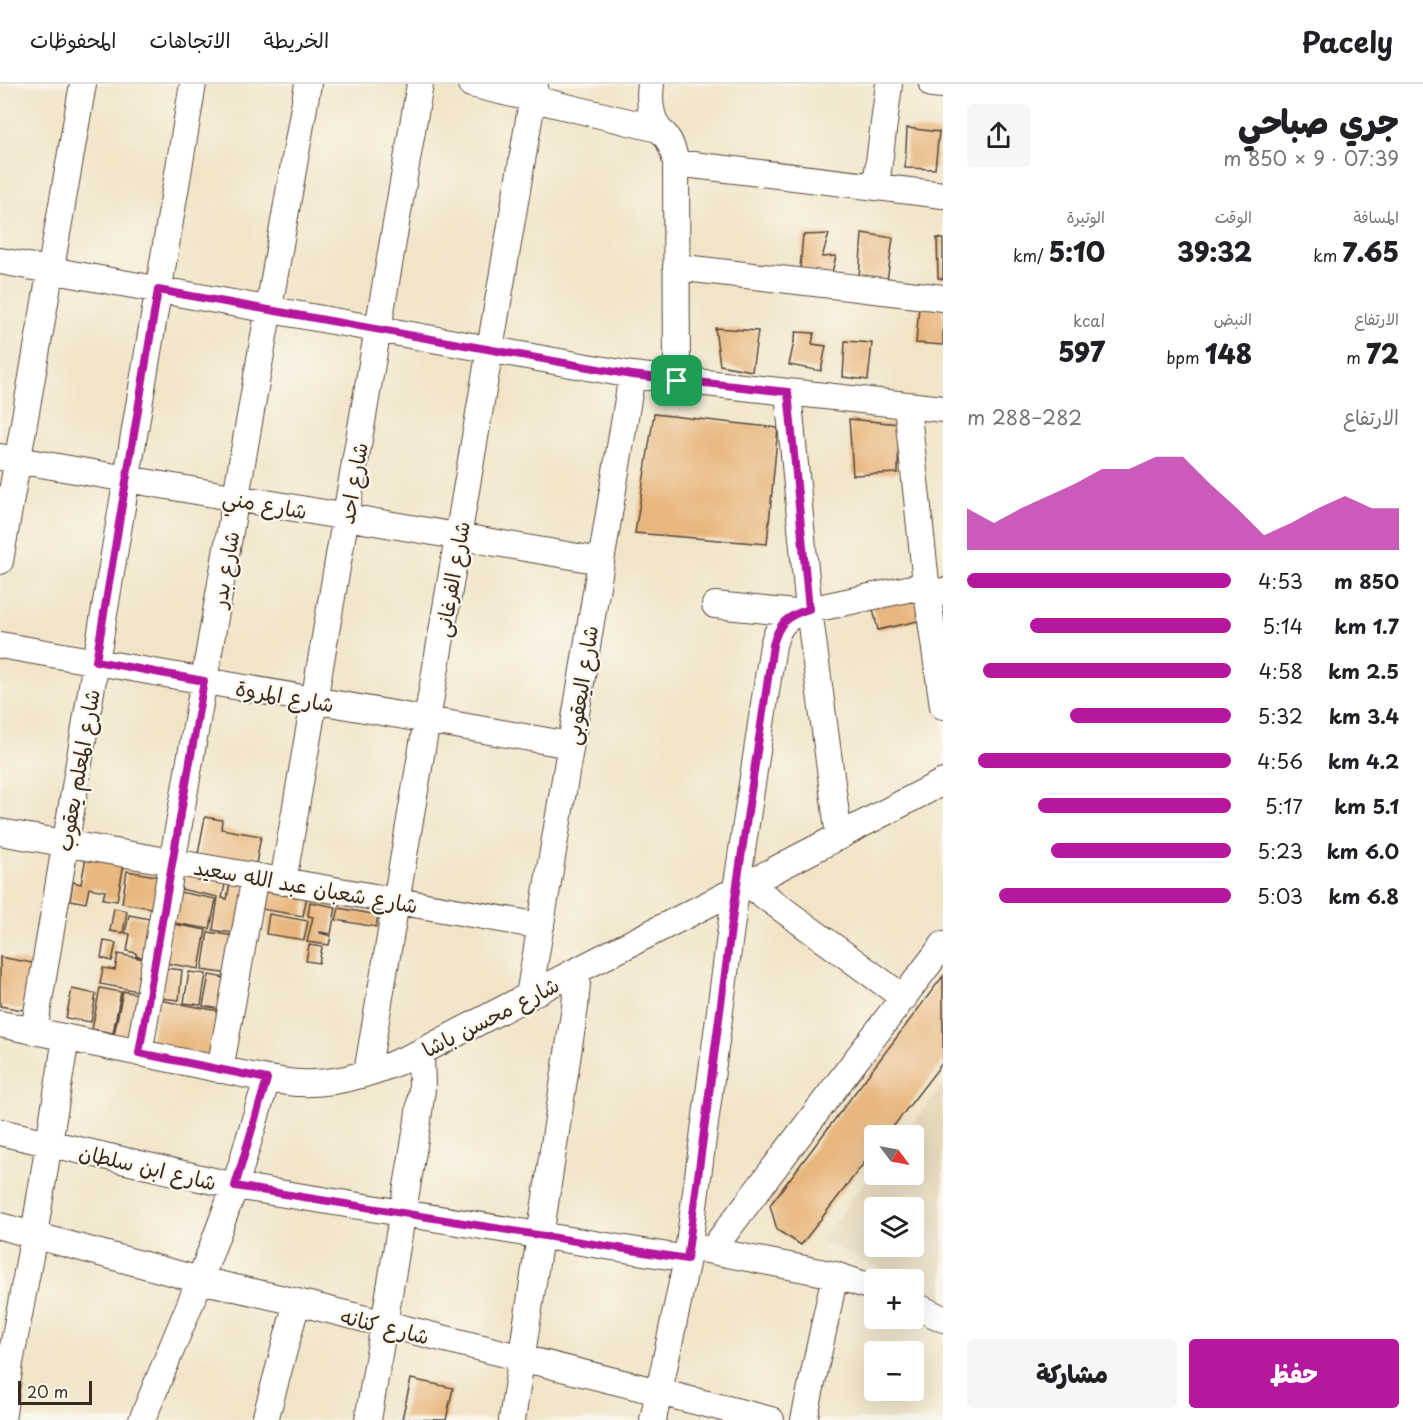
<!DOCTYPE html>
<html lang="ar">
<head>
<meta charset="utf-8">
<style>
  :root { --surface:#fff; --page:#f6f6f6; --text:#202124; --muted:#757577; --line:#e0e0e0; --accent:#b5179e }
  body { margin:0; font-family:"Playpen Sans","Playpen Sans Arabic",sans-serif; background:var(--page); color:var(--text); direction:rtl; height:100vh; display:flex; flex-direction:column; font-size:22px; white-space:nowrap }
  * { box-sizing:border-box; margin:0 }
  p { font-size:20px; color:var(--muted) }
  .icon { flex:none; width:33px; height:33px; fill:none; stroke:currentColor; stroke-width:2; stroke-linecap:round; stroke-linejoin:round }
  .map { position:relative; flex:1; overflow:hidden; direction:ltr }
  .sheet { display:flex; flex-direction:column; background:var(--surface); width:480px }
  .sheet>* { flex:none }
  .needle { width:39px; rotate:122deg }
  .tools { position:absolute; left:864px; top:1041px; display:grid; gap:12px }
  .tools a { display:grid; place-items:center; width:60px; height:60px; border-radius:6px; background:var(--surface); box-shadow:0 6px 24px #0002; font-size:30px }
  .scale { position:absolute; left:18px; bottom:15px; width:74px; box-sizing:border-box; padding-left:6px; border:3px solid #3b2a1e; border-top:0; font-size:16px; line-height:21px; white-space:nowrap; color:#3b2a1e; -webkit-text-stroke:4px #fbf7ec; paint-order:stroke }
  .pin { position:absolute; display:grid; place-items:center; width:51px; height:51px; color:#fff; margin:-26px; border-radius:12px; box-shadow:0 3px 9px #0006 }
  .round { display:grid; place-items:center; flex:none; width:63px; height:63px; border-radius:6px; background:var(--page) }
  .overview { display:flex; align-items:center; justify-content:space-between; height:102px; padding:0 24px }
  h1 { font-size:33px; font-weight:800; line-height:45px }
  .stats { display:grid; grid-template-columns:repeat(3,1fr); gap:9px; height:102px; padding:6px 24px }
  .stats div { display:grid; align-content:center }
  .stats b { font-size:26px; font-weight:800 }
  .stats small { font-size:16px; font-weight:400 }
  .stats p { font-size:16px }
  .chart { height:168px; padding:12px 24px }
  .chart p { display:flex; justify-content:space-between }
  .chart svg { width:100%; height:108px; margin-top:6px; fill:var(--accent); opacity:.7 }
  .button { display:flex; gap:12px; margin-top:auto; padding:12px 24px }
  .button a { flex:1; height:69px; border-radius:6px; background:var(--accent); color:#fff; font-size:24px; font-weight:800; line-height:69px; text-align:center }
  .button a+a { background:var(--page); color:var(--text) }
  ul { padding:0 24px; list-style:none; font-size:20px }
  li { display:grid; grid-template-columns:96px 72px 1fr; align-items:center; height:45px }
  li i { height:15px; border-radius:8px; background:var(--accent) }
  header { display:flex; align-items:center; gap:36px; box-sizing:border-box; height:84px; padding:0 30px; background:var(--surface); border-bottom:2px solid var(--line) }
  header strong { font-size:28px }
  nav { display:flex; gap:33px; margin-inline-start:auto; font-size:21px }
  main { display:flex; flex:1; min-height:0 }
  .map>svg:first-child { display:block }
  .built { fill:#e5d6b7; fill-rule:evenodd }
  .building { fill:#e8b77f }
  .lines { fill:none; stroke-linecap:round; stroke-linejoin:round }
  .minor-casing { stroke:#564638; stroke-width:28 }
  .minor { stroke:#fff; stroke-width:26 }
  .route-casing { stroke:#fff; stroke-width:12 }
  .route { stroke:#b5179e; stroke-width:8 }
  .labels { text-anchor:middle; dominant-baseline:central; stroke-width:4.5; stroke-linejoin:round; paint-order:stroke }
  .street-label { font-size:21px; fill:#3b2a1e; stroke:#fbf7ec }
</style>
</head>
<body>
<header>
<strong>Pacely</strong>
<nav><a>الخريطة</a><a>الاتجاهات</a><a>المحفوظات</a></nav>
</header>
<main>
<section class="sheet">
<div class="overview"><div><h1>جري صباحي</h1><p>07:39 · 9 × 850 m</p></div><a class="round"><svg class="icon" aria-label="share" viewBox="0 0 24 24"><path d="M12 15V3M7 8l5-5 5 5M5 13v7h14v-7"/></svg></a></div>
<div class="stats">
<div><p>المسافة</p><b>7.65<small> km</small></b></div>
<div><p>الوقت</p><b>39:32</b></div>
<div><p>الوتيرة</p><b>5:10<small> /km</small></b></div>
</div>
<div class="stats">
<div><p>الارتفاع</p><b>72<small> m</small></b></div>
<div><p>النبض</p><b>148<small> bpm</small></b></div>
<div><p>kcal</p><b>597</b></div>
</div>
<div class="chart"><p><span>الارتفاع</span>282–288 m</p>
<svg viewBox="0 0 160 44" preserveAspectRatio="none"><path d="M0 44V27L10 33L20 27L30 22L40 17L50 11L60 11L70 6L80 6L90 17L100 27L110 38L120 33L130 27L140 22L150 27L160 27V44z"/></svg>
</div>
<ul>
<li><b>850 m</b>4:53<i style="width:100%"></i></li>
<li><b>1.7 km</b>5:14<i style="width:76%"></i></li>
<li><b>2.5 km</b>4:58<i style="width:94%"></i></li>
<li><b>3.4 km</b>5:32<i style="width:61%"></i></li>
<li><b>4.2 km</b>4:56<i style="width:96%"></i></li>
<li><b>5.1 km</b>5:17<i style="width:73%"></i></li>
<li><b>6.0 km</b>5:23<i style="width:68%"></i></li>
<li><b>6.8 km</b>5:03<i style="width:88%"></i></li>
</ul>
<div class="button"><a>حفظ</a><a>مشاركة</a></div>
</section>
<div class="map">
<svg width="943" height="1336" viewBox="0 0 943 1336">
  <rect width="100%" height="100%" fill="#fbf7ec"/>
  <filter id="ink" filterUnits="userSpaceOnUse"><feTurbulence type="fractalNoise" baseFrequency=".0167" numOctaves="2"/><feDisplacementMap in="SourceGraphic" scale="12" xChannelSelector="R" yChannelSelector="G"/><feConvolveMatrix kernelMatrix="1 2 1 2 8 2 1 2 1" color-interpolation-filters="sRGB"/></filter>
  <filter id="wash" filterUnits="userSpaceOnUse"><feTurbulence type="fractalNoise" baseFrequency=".008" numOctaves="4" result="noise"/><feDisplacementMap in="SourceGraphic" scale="24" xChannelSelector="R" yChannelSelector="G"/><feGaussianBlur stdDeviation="1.35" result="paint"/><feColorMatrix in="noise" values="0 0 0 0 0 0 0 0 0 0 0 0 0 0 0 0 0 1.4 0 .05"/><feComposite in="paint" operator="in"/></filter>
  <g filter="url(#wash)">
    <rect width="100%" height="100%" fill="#f1e5c9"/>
    <!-- built -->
    <path class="built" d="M 943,1001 L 943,1214 L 914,1200 L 914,1196 L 904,1195 L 820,1156 L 874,1087 L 874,1090 L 914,1090 L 914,1052 L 903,1051 ZM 874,1124 L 914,1124 L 914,1162 L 874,1162 Z"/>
    <g id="blocks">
      <!-- building -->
      <path class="building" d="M 907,44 L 939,48 L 935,85 L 905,84 Z
        M 862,149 L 893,154 L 887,197 L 859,195 Z
        M 829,150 L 822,173 L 836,172 L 831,193 L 800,184 L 803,151 Z
        M 937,154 L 943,155 L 943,195 L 938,194 Z
        M 919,222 L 943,224 L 943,261 L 916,259 Z
        M 715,244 L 758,247 L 752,287 L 720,281 Z
        M 796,248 L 814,249 L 812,260 L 826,262 L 821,287 L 789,281 Z
        M 845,257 L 872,259 L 868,296 L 843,293 Z
        M 654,330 L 778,344 L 767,460 L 635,449 Z
        M 849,335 L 899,340 L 898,389 L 853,391 Z
        M 920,516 L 918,537 L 878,546 L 872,521 Z
        M 205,733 L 222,736 L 221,745 L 261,752 L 255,785 L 197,775 Z
        M 86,773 L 124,780 L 117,817 L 103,815 L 105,807 L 89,804 L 86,819 L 70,816 L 73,798 L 81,800 Z
        M 185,782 L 227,791 L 222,814 L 227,815 L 230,799 L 247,802 L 239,850 L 213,846 L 218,813 L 180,805 Z
        M 127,787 L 162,793 L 156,825 L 122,819 Z
        M 265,805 L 307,812 L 303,832 L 261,825 Z
        M 179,808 L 216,815 L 210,845 L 174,839 Z
        M 310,818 L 336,823 L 331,850 L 320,848 L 320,849 L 331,852 L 329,861 L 307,858 L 313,833 L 308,832 Z
        M 114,824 L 127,827 L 123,849 L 110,847 Z
        M 339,824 L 378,831 L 376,843 L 336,836 Z
        M 269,830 L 308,837 L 304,856 L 266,850 Z
        M 129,831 L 155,836 L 148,874 L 136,872 L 136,869 L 127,867 L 130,850 L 125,849 Z
        M 173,840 L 206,846 L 199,885 L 165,879 Z
        M 208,848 L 235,852 L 229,890 L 202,886 Z
        M 104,857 L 116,859 L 112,877 L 101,874 Z
        M 309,861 L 322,863 L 319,879 L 306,877 Z
        M 118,870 L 149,876 L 143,908 L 100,900 L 103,884 L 115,886 Z
        M 0,873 L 38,880 L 29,927 L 0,922 Z
        M 163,884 L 182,886 L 179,916 L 159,914 Z
        M 189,888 L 206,890 L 201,921 L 184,919 Z
        M 209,891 L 231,895 L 225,926 L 203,922 Z
        M 943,892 L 943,978 L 886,1052 L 874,1052 L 874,1066 L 801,1161 L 777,1146 L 770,1121 Z
        M 100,904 L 121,908 L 113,949 L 92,945 Z
        M 72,905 L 96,910 L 91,938 L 66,934 Z
        M 123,907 L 143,911 L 134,955 L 114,951 Z
        M 158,916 L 225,928 L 217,973 L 150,961 Z
        M 411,1295 L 453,1304 L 446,1336 L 402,1335 Z"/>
    </g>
  </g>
  <g filter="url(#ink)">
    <use href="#blocks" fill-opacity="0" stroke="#564638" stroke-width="1.5"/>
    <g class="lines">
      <!-- minor casing -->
      <g class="minor-casing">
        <path id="minor" d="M 471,0 L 658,45
          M 651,0 C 649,15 650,31 658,44 C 660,47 662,48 665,51 C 671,59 674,68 676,79 L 677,297
          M 932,0 L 943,1
          M 676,79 L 943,111
          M 876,102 L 889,0
          M 0,177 L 632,291 L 943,325
          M 676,183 L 943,214
          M 788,308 L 809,526 L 839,753
          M 907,321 L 927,508 L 943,622
          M 0,373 L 601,477
          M 0,477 L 83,0
          M 715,521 L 796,529
          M 0,561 L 570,661
          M 0,748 L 541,842
          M 283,798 L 420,0
          M 748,800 L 904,914
          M 529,912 L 632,291
          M 0,940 L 267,995 C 278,996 289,999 300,999 C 342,1001 384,985 421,968 L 578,886 L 736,806 L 943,698
          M 34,947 L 193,0
          M 139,969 L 308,0
          M 220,986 L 255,792
          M 367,989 L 535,0
          M 0,1048 L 235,1102 L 687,1175
          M 0,1142 L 200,1196 L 297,1218 L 771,1336
          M 697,1164 L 835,1191 L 874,1204
          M 712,1166 L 943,861
          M 914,1221 L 943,1235
          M 2,1336 L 10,1279 L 34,1151 L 66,954
          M 142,1336 L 200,1196 L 235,1102 L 267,995
          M 265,1336 L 297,1218
          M 368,1336 L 417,1043 L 422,1005 L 421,968
          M 512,1336 L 575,923 L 578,886
          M 653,1336 L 687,1175 L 736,806 L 773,561 C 779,539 786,532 809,526 L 912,504 L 930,509 L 943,507
          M 804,1336 L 835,1191"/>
      </g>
      <!-- minor -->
      <use href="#minor" class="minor"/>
    </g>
  </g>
  <g class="lines" filter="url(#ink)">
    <!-- route casing -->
    <g class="route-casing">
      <path id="route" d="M 158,206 L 632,291 L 788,308 L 809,525 C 786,532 779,539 773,561 L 736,807 L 687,1175 L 235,1102 L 267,995 L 139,969 L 204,597 L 96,577 Z"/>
    </g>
    <!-- route -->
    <use href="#route" class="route"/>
  </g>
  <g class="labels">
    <!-- street labels -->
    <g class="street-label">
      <text transform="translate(352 399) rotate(-80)">شارع احد</text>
      <text transform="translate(265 419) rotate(10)">شارع مني</text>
      <text transform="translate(224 485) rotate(-80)">شارع بدر</text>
      <text transform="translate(451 495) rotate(-80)">شارع الفرغانى</text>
      <text transform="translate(580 601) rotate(-81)">شارع اليعقوبى</text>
      <text transform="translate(285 611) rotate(10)">شارع المروة</text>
      <text transform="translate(77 686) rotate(-80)">شارع المعلم يعقوب</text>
      <text transform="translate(306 801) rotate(10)">شارع شعبان عبد الله سعيد</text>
      <text transform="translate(490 932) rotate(-27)">شارع محسن باشا</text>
      <text transform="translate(148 1082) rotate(13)">شارع ابن سلطان</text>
      <text transform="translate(385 1241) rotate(14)">شارع كنانه</text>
    </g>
  </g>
</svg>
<div class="tools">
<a><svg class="needle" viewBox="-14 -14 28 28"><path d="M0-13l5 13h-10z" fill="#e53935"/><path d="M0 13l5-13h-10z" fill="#757577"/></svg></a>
<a><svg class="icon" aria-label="layers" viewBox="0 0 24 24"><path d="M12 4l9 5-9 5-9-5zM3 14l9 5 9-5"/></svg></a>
<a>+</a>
<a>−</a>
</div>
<div class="scale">20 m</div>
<div class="pin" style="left:677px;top:297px;background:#1e9e55"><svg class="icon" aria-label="arrive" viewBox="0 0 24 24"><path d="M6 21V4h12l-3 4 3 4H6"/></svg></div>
</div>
</main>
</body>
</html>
